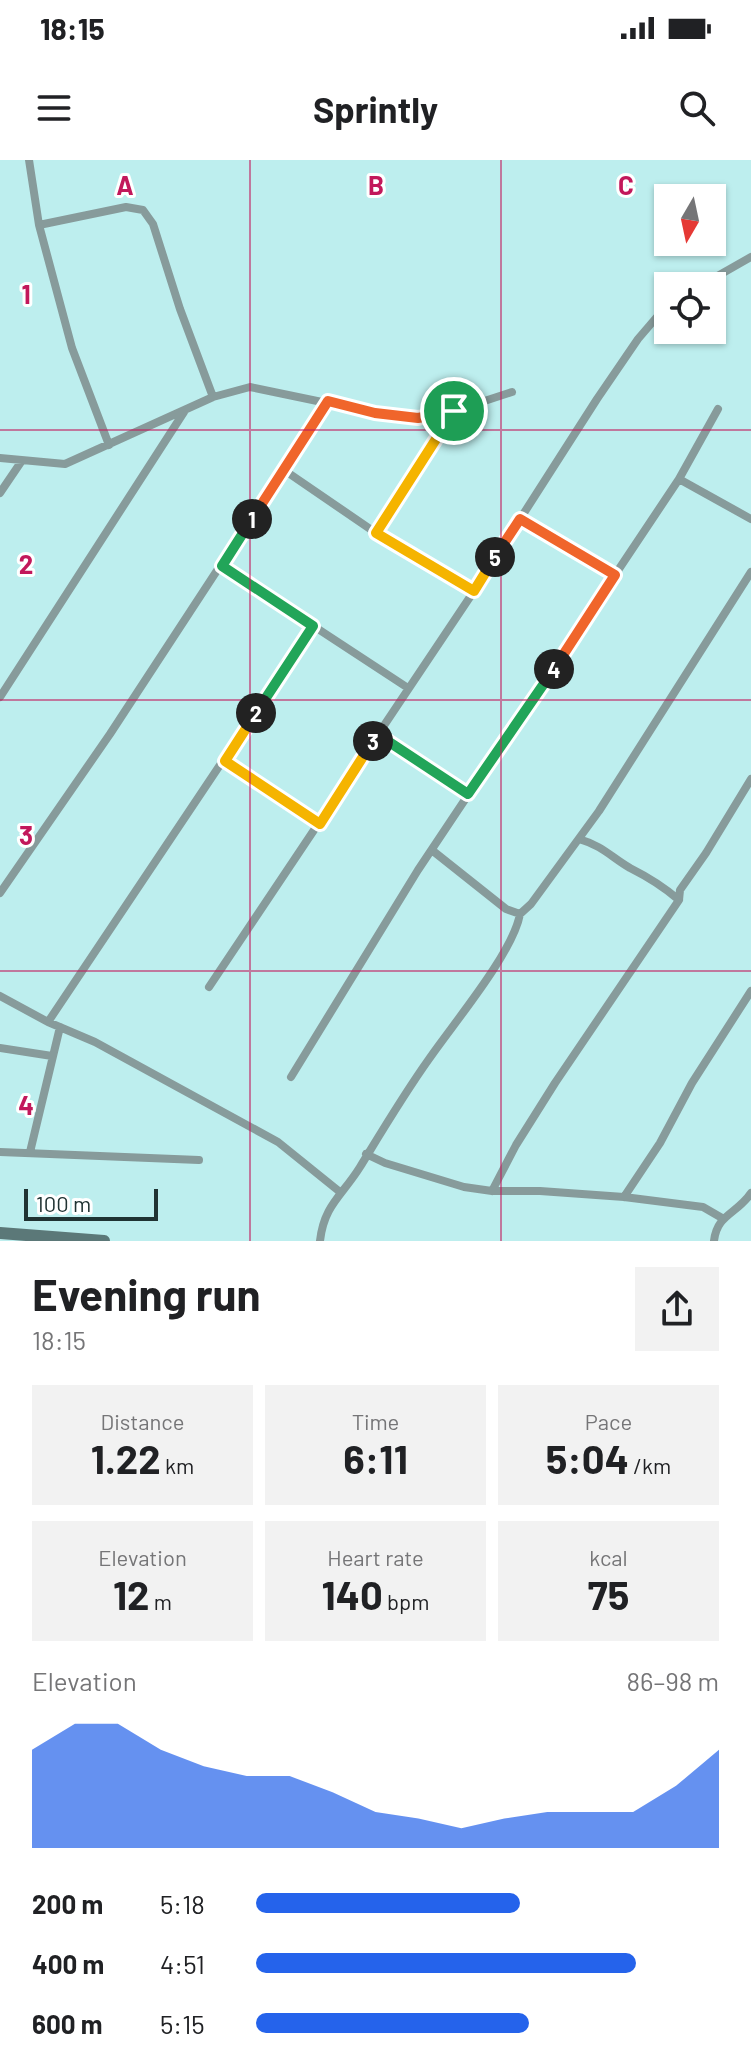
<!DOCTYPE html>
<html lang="en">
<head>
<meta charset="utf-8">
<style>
  :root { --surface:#fff; --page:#f2f2f2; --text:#202124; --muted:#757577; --accent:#2563eb }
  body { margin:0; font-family:Barlow,sans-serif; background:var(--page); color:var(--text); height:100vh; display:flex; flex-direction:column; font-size:30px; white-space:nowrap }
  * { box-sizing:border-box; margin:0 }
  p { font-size:26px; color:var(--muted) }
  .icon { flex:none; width:44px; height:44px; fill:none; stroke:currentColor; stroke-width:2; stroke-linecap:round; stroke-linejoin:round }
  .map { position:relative; height:1081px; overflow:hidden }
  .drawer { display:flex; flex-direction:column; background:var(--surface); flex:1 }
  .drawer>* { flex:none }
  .needle { width:52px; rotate:189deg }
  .buttons { position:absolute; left:654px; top:24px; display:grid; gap:16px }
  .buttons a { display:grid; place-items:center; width:72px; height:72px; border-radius:0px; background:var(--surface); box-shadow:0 2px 6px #0004; font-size:40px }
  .scale { position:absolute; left:24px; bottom:20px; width:134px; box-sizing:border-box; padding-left:8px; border:4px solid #203333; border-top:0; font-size:22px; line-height:28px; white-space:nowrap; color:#203333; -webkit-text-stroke:6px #fff; paint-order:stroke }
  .pin { position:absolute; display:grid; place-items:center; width:68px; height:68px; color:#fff; margin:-34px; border:4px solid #fff; border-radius:50%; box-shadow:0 2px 8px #0007 }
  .km { position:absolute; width:40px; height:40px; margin:-20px; border-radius:50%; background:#222; color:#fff; font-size:22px; line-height:40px; text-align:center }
  .round { display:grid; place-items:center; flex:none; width:84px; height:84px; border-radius:0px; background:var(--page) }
  .headline { display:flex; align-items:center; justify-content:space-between; height:136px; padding:0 32px }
  h1 { font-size:44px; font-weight:700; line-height:60px }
  .metrics { display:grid; grid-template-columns:repeat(3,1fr); gap:12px; height:136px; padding:8px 32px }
  .metrics div { display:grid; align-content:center; border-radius:0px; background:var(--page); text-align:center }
  .metrics b { font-size:40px; font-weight:700 }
  .metrics small { font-size:22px; font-weight:400 }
  .metrics p { font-size:22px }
  .chart { height:224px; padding:16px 32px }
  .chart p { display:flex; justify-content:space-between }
  .chart svg { width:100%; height:144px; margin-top:8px; fill:var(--accent); opacity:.7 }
  ul { padding:0 32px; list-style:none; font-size:26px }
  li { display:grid; grid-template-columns:128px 96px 1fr; align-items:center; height:60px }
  li i { height:20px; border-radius:10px; background:var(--accent) }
  .status { display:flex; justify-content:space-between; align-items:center; height:56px; padding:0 40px; background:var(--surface); direction:ltr }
  .status svg { height:22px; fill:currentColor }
  header { display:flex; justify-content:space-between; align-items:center; height:104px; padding:0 32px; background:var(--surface); font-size:36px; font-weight:700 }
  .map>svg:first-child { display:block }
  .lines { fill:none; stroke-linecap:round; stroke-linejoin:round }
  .street { stroke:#879b9b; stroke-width:8 }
  .secondary { stroke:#5b7878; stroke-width:12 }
  .split-1-casing { stroke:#fff; stroke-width:16 }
  .split-2-casing { stroke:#fff; stroke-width:16 }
  .split-3-casing { stroke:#fff; stroke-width:16 }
  .split-4-casing { stroke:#fff; stroke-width:16 }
  .split-5-casing { stroke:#fff; stroke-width:16 }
  .split-6-casing { stroke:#fff; stroke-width:16 }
  .split-1 { stroke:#f0652b; stroke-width:10 }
  .split-2 { stroke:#22a559; stroke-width:10 }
  .split-3 { stroke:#f5b400; stroke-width:10 }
  .split-4 { stroke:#22a559; stroke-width:10 }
  .split-5 { stroke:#f0652b; stroke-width:10 }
  .split-6 { stroke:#f5b400; stroke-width:10 }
  .grid { fill:none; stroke:#c2185b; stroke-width:2; stroke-opacity:0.55 }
  .grid-label { font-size:26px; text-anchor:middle; font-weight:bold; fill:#c2185b; stroke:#fff; stroke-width:6; stroke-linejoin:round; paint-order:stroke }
</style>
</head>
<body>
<div class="status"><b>18:15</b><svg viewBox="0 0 49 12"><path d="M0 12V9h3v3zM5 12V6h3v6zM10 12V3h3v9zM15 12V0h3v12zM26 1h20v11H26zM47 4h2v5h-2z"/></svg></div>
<header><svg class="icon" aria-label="menu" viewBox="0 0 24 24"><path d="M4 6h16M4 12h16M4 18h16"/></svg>Sprintly<svg class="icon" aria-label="search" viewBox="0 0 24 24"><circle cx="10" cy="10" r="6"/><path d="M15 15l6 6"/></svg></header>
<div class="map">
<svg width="751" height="1081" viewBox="0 0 751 1081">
  <rect width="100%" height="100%" fill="#bdeeee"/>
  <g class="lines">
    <!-- street -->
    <path class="street" d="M 29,0 L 39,65 L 72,188 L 109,285
      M 39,65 L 126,47 L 143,50 L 153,64 L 180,149 L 213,237
      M 700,126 L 751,97
      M 0,298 L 65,304 L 213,237 L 250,227 L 375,253 L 418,258 L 454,251 L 512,232
      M 284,310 L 376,373 L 474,431
      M 679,319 L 751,359
      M 0,333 L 21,302
      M 520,359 L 615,415
      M 376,373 L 454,251
      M 222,406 L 408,528
      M 0,537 L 184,252
      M 377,574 L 468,634
      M 225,601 L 320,664
      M 579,679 C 603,686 611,697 630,708 C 648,717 664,727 679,740 L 680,730 L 706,693 L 751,619
      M 433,691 L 506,749 L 520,754
      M 0,733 L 110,574 L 328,241
      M 209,827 L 474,431 L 597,239 L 638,179 L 668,144
      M 0,836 L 48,862 L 95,882 L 278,982 L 340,1032
      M 48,862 L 313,466
      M 0,888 L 52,896
      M 291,917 L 418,710 L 679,319 L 718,249
      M 0,992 L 199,1000
      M 30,992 L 60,867
      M 366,994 L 385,1003 L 464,1027 L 492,1031 L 540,1031 L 624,1037 L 703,1047 L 722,1058
      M 492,1031 L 516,985 L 555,923 L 679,740
      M 624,1037 L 660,983 L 692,923 L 751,831
      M 320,1081 C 324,1045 342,1036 360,1007 C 382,971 404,934 429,899 C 453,864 513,793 520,754 L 531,744 L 599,651 L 751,412
      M 714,1081 C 717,1054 737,1054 751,1033"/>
    <!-- secondary -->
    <path class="secondary" d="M 0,1073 L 104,1081"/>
  </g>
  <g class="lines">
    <!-- split-1 casing -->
    <g class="split-1-casing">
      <path id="split-1" d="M 252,359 L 328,241 L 375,253 L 418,258 L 454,251"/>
    </g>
    <!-- split-2 casing -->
    <g class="split-2-casing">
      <path id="split-2" d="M 252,359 L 222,406 L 313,466 L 256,553"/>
    </g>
    <!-- split-3 casing -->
    <g class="split-3-casing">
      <path id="split-3" d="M 256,553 L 225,601 L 320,664 L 373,581"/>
    </g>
    <!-- split-4 casing -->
    <g class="split-4-casing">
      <path id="split-4" d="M 373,581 L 377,574 L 468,634 L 554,509"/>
    </g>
    <!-- split-5 casing -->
    <g class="split-5-casing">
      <path id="split-5" d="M 495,397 L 520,359 L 615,415 L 554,509"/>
    </g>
    <!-- split-6 casing -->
    <g class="split-6-casing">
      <path id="split-6" d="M 454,251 L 376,373 L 474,431 L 495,397"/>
    </g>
    <!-- split-1 -->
    <use href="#split-1" class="split-1"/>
    <!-- split-2 -->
    <use href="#split-2" class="split-2"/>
    <!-- split-3 -->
    <use href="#split-3" class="split-3"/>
    <!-- split-4 -->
    <use href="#split-4" class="split-4"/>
    <!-- split-5 -->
    <use href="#split-5" class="split-5"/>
    <!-- split-6 -->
    <use href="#split-6" class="split-6"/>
  </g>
  <!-- grid -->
  <path class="grid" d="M 250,0 L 250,1081M 501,0 L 501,1081M 0,270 L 751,270M 0,540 L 751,540M 0,811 L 751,811"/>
  <g class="grid-label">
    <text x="125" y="35">A</text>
    <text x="376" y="35">B</text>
    <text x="626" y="35">C</text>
    <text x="26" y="144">1</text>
    <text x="26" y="414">2</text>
    <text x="26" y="685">3</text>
    <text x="26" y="955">4</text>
  </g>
</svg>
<div class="buttons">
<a><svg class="needle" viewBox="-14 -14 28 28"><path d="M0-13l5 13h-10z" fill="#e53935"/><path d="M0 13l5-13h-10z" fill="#757577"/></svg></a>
<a><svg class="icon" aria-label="locate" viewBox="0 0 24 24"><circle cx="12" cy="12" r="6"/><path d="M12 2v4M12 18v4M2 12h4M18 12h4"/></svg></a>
</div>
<div class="scale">100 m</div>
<div class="pin" style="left:454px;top:251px;background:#1e9e55"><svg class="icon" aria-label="arrive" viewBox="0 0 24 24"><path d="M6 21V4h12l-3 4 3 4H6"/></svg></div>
<b class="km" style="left:252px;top:359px">1</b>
<b class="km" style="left:256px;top:553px">2</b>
<b class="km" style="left:373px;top:581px">3</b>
<b class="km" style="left:554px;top:509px">4</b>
<b class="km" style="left:495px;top:397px">5</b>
</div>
<section class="drawer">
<div class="headline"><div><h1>Evening run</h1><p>18:15</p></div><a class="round"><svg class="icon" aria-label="share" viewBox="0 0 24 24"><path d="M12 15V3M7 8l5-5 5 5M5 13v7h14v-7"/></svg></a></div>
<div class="metrics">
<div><p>Distance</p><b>1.22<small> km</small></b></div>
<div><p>Time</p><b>6:11</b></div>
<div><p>Pace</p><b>5:04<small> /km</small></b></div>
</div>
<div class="metrics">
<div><p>Elevation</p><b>12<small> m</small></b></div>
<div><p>Heart rate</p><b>140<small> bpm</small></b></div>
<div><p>kcal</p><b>75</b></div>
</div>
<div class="chart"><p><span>Elevation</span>86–98 m</p>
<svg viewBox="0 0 160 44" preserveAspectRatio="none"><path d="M0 44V14L10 6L20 6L30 14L40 19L50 22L60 22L70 27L80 33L90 35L100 38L110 35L120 33L130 33L140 33L150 25L160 14V44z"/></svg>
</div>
<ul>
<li><b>200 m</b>5:18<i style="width:57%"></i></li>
<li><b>400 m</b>4:51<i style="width:82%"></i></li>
<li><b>600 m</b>5:15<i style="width:59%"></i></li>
</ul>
</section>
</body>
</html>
